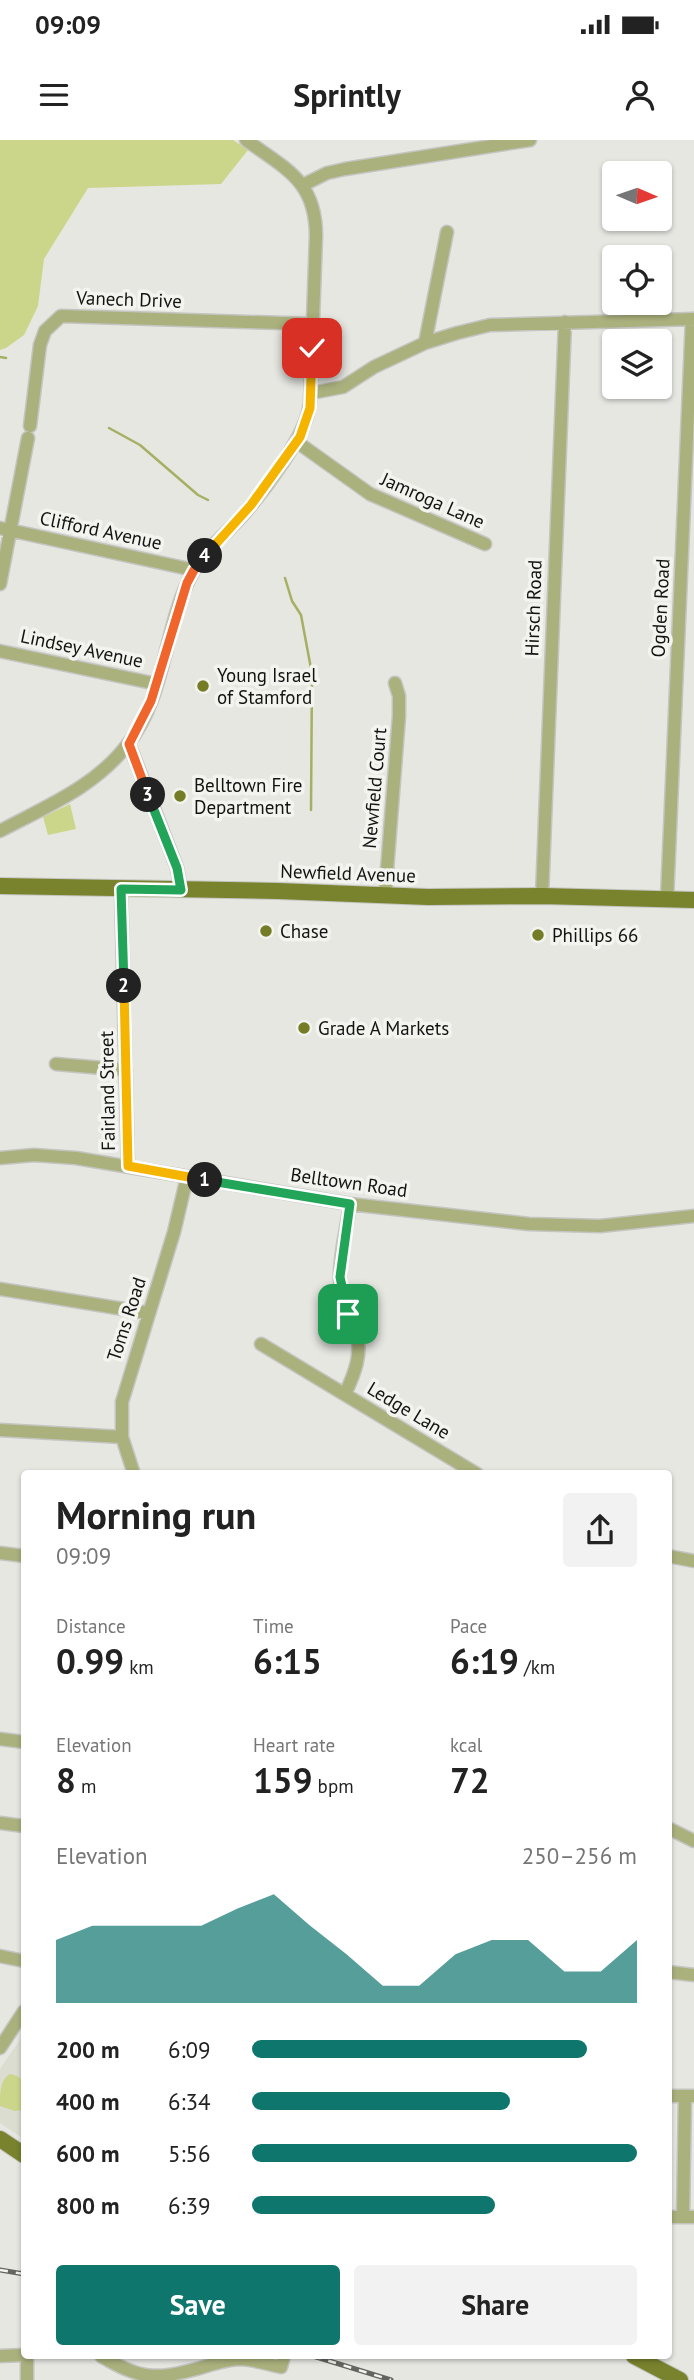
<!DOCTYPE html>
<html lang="en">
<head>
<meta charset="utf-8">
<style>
  :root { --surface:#fff; --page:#f2f2f2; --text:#222; --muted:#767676; --accent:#0f766e }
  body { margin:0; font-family:"PT Sans",sans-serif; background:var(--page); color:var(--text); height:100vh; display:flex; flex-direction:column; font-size:26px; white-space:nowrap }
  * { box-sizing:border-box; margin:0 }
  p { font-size:23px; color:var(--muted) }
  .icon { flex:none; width:38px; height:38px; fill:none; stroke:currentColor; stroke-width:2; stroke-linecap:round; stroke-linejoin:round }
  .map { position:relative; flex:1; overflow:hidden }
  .drawer { position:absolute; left:21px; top:1330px; width:651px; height:889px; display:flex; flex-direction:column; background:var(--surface); border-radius:7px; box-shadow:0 2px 5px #0004 }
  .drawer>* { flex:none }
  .needle { width:46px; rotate:92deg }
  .buttons { position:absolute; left:602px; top:21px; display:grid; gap:14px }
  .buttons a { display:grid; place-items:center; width:70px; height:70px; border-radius:7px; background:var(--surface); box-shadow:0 2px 5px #0004; font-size:35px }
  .pin { position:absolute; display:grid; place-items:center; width:60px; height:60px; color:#fff; margin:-30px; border-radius:14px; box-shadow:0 4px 10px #0006 }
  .km { position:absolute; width:35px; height:35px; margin:-18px; border-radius:50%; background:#222; color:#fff; font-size:19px; line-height:35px; text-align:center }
  .round { display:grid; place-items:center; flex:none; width:74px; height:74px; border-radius:7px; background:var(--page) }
  .head { display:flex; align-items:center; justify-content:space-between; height:119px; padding:0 35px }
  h1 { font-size:38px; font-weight:800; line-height:52px }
  .stats { display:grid; grid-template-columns:repeat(3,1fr); gap:10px; height:119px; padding:7px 35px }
  .stats div { display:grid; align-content:center }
  .stats b { font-size:35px; font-weight:800 }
  .stats small { font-size:19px; font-weight:400 }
  .stats p { font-size:19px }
  .chart { height:196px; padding:14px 35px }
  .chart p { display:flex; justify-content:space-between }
  .chart svg { width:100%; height:126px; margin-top:7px; fill:var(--accent); opacity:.7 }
  .action { display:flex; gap:14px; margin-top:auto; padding:14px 35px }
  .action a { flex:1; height:80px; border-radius:7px; background:var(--accent); color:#fff; font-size:28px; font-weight:800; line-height:80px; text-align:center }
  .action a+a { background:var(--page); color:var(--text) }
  ul { padding:0 35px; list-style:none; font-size:23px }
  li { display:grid; grid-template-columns:112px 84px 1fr; align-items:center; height:52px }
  li i { height:18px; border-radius:9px; background:var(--accent) }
  .status { display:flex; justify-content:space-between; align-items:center; height:49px; padding:0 35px; background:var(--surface); direction:ltr }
  .status svg { height:19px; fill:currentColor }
  header { display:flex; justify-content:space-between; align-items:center; height:91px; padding:0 35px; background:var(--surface); font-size:32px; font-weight:800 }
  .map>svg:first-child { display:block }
  .built { fill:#daddd0 }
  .green { fill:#ccd68b }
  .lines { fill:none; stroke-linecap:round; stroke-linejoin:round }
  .stream { stroke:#a6af64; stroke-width:2.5 }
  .minor-casing { stroke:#c4c5c0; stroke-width:15 }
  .major-casing { stroke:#c4c5c0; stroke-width:18 }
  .minor { stroke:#aab17d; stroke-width:12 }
  .major { stroke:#79822d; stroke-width:16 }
  .rail-casing { stroke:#646561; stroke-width:5 }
  .rail { stroke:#f3f4ef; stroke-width:2.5; stroke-dasharray:8; stroke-linecap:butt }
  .split-1-casing { stroke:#fff; stroke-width:14 }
  .split-2-casing { stroke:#fff; stroke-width:14 }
  .split-3-casing { stroke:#fff; stroke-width:14 }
  .split-4-casing { stroke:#fff; stroke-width:14 }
  .split-5-casing { stroke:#fff; stroke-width:14 }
  .split-1 { stroke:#22a559; stroke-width:9 }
  .split-2 { stroke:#f5b400; stroke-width:9 }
  .split-3 { stroke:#22a559; stroke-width:9 }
  .split-4 { stroke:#f0652b; stroke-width:9 }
  .split-5 { stroke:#f5b400; stroke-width:9 }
  .poi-dot { fill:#747c26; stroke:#f3f4ef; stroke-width:2.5 }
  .labels { text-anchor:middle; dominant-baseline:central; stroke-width:7; stroke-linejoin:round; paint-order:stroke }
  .street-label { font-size:19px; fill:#131311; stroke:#f3f4ef }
  .poi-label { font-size:19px; fill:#131311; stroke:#f3f4ef; text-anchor:start }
</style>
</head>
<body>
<div class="status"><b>09:09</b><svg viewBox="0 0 49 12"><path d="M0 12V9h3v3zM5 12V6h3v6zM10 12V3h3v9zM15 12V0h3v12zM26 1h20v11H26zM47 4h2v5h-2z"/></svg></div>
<header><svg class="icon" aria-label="menu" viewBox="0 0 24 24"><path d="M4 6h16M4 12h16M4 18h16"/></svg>Sprintly<svg class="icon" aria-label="person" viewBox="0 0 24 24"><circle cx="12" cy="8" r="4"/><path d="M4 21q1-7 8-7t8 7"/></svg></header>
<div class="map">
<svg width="694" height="2240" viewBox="0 0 694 2240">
  <rect width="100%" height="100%" fill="#e6e7e1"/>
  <!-- built -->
  <path class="built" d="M 24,1894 L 24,1999 L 0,1983 L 0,1929 Z"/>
  <!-- green -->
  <path class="green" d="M 0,0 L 233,0 L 248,10 L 221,44 L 88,48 L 44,119 L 38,166 L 24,195 L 6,208 L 0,210 Z
    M 70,664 L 76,689 L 48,695 L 43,677 Z
    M 10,1934 L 17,1936 L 24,1941 L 24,1966 L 22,1970 L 15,1971 L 0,1966 C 0,1954 0,1939 10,1934 Z"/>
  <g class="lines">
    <!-- stream -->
    <path class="stream" d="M 0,217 L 6,218
      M 109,288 L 140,305 L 198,355 L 208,360
      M 285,438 L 292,461 L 301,475 L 312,534 L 311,670"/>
    <!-- minor casing -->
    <g class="minor-casing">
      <path id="minor" d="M 303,45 L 327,33 L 345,29 L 530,0
        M 425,203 L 447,92
        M 311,253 L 343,247 L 374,227 L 425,203 L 457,193 L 490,185 L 694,179
        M 30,286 L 40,205 L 45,191 L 61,176 L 313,184
        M 297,302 L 370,354 L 485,404
        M 0,388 L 194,430
        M 0,444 L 28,298
        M 0,511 L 157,544
        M 129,604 L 177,728 L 181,750
        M 0,691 C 45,667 95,647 127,605 C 167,556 163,486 193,432 C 205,410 226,394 242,376 C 264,351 307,295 310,263 L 316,96 C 316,41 286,29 246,0
        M 121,749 L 128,1026
        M 385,756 L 399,576 L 399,556 L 395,543
        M 542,756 L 565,182
        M 667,759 L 692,179
        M 56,924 L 126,930
        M 0,1018 L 34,1015 L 76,1018 L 350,1064 L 529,1084 L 600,1086 L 694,1076
        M 0,1149 L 148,1173
        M 261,1204 L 477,1334
        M 345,1254 C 354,1235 363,1214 356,1191 C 351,1174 341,1159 340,1140 C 339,1115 347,1089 350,1064
        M 0,1290 L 122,1297
        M 134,1334 L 122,1297 L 122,1262 L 174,1092 L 187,1037
        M 0,1413 L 24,1416
        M 668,1416 L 694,1421
        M 0,1599 L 24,1602
        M 0,1683 L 24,1686
        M 668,1688 L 694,1701
        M 0,1816 L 24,1821
        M 668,1832 L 694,1835
        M 0,1908 L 24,1871
        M 668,1956 L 694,1956
        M 668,2077 L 694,2077
        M 683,2077 L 685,1956
        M 0,2216 L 24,2215
        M 27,2216 L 27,2240
        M 101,2216 C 141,2240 155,2240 200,2228 C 212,2224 225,2220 238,2219 C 253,2219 267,2224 281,2227 L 284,2216"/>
    </g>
    <!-- major casing -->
    <g class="major-casing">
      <path id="major" d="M 0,746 L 278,751 L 428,757 L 542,756 L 694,760
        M 0,1999 L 24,2015
        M 634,2216 L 680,2240"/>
    </g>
    <!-- minor -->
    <use href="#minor" class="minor"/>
    <!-- major -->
    <use href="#major" class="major"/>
    <!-- rail casing -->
    <g class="rail-casing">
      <path id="rail" d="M 0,2130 L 24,2134
        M 313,2216 L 391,2240"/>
    </g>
    <!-- rail -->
    <use href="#rail" class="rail"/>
  </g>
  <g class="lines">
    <!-- split-1 casing -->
    <g class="split-1-casing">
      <path id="split-1" d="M 205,1040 L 350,1064 L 340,1137 L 348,1174"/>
    </g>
    <!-- split-2 casing -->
    <g class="split-2-casing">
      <path id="split-2" d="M 124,846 L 128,1026 L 205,1040"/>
    </g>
    <!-- split-3 casing -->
    <g class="split-3-casing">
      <path id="split-3" d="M 124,846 L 121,749 L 181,750 L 177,728 L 148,655"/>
    </g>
    <!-- split-4 casing -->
    <g class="split-4-casing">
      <path id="split-4" d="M 148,655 L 129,604 L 151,561 L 187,443 L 194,430 L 205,416"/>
    </g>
    <!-- split-5 casing -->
    <g class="split-5-casing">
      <path id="split-5" d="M 205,416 L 251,365 L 300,297 L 310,268 L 312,208"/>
    </g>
    <!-- split-1 -->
    <use href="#split-1" class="split-1"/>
    <!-- split-2 -->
    <use href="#split-2" class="split-2"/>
    <!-- split-3 -->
    <use href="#split-3" class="split-3"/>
    <!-- split-4 -->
    <use href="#split-4" class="split-4"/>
    <!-- split-5 -->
    <use href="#split-5" class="split-5"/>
  </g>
  <!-- markers -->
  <g class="poi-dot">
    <circle cx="203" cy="546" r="7"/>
    <circle cx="180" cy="656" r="7"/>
    <circle cx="266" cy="791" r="7"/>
    <circle cx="538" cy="795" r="7"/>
    <circle cx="304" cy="888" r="7"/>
  </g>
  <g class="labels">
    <!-- street labels -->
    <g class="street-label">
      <text transform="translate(129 159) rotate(2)">Vanech Drive</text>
      <text transform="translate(433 360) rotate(24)">Jamroga Lane</text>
      <text transform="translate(101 390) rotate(12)">Clifford Avenue</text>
      <text transform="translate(533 468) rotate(-88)">Hirsch Road</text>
      <text transform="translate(660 468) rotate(-87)">Ogden Road</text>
      <text transform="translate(82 508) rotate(12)">Lindsey Avenue</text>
      <text transform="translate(374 648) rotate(-85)">Newfield Court</text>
      <text transform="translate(348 733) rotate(2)">Newfield Avenue</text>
      <text transform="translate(107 951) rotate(-91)">Fairland Street</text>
      <text transform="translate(349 1042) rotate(8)">Belltown Road</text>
      <text transform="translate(126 1179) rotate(-72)">Toms Road</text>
      <text transform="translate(409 1270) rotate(31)">Ledge Lane</text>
    </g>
    <!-- poi labels -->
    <g class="poi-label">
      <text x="217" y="535">Young Israel<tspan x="217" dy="22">of Stamford</tspan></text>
      <text x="194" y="645">Belltown Fire<tspan x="194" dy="22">Department</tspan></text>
      <text x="280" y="791">Chase</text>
      <text x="552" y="795">Phillips 66</text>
      <text x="318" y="888">Grade A Markets</text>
    </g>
  </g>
</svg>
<div class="buttons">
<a><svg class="needle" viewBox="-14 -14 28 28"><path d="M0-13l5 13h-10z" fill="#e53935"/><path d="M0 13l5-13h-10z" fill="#767676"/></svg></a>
<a><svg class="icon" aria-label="locate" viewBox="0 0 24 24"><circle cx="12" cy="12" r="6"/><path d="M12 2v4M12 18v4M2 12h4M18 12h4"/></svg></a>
<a><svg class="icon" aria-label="layers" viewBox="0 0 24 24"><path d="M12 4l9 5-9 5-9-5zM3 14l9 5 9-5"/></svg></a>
</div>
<div class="pin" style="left:348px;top:1174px;background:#1e9e55"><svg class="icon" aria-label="arrive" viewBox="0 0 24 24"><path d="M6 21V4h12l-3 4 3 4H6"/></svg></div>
<div class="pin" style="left:312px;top:208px;background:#d93025"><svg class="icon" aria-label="check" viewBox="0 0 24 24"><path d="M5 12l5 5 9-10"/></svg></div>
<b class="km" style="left:205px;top:1040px">1</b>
<b class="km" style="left:124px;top:846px">2</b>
<b class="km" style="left:148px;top:655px">3</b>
<b class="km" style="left:205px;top:416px">4</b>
<section class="drawer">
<div class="head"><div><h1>Morning run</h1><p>09:09</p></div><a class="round"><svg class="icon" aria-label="share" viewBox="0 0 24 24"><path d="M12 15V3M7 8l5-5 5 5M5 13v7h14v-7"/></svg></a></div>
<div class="stats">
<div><p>Distance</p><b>0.99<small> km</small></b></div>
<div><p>Time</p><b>6:15</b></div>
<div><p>Pace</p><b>6:19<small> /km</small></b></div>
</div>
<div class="stats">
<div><p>Elevation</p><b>8<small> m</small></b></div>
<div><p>Heart rate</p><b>159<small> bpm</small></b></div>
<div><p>kcal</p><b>72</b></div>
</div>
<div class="chart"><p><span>Elevation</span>250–256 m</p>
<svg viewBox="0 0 160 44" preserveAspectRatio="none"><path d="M0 44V22L10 17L20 17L30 17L40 17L50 11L60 6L70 17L80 27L90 38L100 38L110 27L120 22L130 22L140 33L150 33L160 22V44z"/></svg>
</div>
<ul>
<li><b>200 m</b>6:09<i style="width:87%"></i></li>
<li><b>400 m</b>6:34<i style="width:67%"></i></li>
<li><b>600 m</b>5:56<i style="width:100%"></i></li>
<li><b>800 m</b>6:39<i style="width:63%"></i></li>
</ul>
<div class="action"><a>Save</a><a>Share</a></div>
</section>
</div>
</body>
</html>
